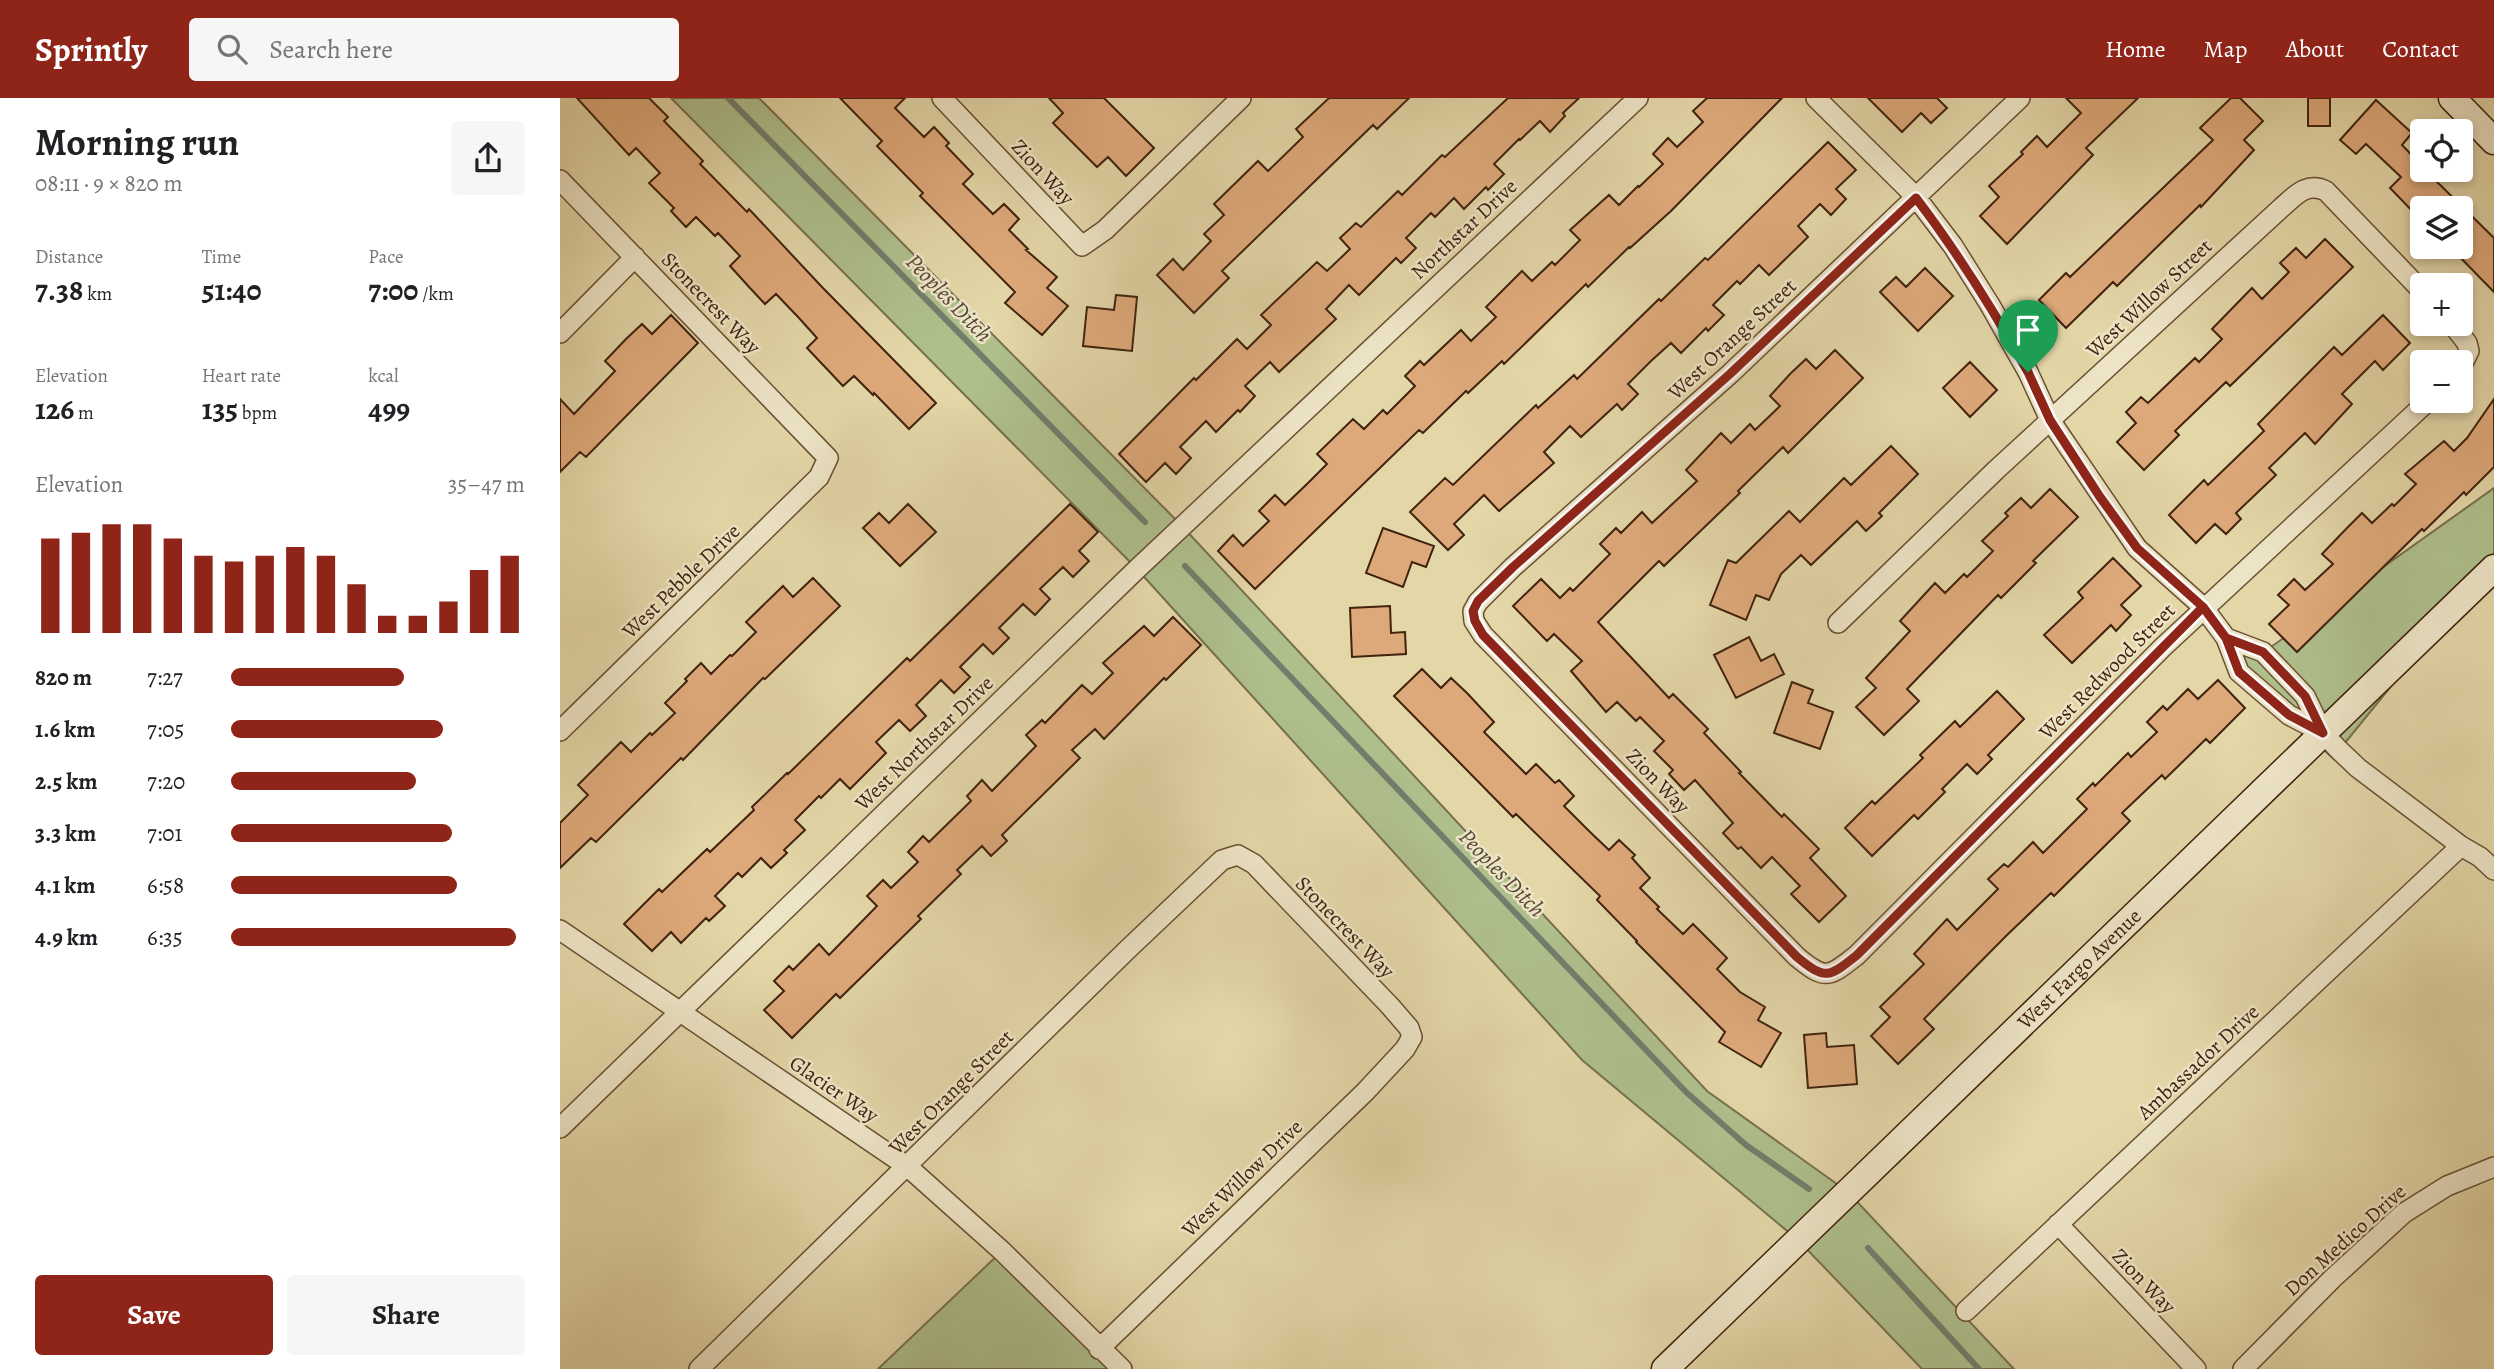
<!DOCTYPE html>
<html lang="en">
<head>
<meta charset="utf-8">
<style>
  :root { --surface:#fff; --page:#f6f6f6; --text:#202124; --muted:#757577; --accent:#8f2418 }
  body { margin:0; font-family:Alegreya,serif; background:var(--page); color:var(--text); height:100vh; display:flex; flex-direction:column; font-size:26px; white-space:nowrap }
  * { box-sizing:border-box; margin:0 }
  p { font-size:23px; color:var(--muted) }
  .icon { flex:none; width:38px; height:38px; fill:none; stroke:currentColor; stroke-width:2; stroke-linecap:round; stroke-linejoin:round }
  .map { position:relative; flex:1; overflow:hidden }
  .sheet { display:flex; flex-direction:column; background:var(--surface); width:560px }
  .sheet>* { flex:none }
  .fabs { position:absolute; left:1850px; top:21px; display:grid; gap:14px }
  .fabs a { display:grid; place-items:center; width:63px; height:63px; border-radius:7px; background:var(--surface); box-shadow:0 4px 10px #0003; font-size:35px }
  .pin { position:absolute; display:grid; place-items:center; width:60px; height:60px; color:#fff; margin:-72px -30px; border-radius:50% 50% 50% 0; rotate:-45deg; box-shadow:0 0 7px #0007 }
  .pin .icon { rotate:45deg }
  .round { display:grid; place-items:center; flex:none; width:74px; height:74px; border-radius:7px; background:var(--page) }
  .head { display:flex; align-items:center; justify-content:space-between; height:119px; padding:0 35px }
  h1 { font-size:38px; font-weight:700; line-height:52px }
  .figures { display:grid; grid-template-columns:repeat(3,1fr); gap:10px; height:119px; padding:7px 35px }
  .figures div { display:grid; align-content:center }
  .figures b { font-size:30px; font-weight:700 }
  .figures small { font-size:19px; font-weight:400 }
  .figures p { font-size:19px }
  .chart { height:196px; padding:14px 35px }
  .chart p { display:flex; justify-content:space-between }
  .chart svg { width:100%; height:126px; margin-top:7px; stroke:var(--accent); stroke-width:6 }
  .action { display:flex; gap:14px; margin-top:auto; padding:14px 35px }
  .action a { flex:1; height:80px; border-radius:7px; background:var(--accent); color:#fff; font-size:28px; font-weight:700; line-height:80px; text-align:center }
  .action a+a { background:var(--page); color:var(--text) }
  ul { padding:0 35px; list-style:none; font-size:23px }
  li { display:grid; grid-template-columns:112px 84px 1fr; align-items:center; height:52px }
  li i { height:18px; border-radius:9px; background:var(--accent) }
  header { display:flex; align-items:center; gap:42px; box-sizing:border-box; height:98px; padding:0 35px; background:var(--accent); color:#fff }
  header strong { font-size:33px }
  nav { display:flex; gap:38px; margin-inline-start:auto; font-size:24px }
  .search { width:490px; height:63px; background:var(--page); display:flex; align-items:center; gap:18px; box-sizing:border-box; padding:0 24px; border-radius:7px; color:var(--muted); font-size:26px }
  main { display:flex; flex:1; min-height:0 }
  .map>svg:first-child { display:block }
  .green { fill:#aebf8c; stroke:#77704d; stroke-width:2 }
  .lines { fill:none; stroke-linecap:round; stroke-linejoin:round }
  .stream { stroke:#737d6c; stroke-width:6 }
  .building { fill:#dea97a; stroke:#40220e; stroke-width:2 }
  .minor-casing { stroke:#694f34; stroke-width:22 }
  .secondary-casing { stroke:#40220e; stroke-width:29 }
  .minor { stroke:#ede4c6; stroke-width:19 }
  .secondary { stroke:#ede4c6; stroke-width:26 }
  .route-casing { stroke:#fff; stroke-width:14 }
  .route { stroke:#8f2418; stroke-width:9 }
  .labels { text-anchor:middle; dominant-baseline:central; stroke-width:5; stroke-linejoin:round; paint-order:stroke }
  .street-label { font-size:21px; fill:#40220e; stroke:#ede4c6 }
  .water-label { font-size:23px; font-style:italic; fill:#554835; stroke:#ede4c6 }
</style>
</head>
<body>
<header>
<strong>Sprintly</strong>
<div class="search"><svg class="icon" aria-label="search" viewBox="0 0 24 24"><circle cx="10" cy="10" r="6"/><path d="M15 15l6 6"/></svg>Search here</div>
<nav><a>Home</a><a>Map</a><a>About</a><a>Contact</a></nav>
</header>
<main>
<section class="sheet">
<div class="head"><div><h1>Morning run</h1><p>08:11 · 9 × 820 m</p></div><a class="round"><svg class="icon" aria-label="share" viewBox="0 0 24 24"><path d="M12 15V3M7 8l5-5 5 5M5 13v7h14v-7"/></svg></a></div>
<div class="figures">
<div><p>Distance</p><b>7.38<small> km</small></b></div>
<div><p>Time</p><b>51:40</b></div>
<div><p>Pace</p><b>7:00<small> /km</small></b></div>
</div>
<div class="figures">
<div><p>Elevation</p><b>126<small> m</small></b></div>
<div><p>Heart rate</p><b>135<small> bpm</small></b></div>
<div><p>kcal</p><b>499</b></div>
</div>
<div class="chart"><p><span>Elevation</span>35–47 m</p>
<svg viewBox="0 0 160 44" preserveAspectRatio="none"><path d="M5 44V11M15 44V9M25 44V6M35 44V6M45 44V11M55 44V17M65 44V19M75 44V17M85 44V14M95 44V17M105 44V27M115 44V38M125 44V38M135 44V33M145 44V22M155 44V17"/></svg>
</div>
<ul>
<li><b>820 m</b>7:27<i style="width:59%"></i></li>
<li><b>1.6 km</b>7:05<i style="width:72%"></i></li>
<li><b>2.5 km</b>7:20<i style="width:63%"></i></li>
<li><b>3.3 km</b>7:01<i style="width:75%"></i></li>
<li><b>4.1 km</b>6:58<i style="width:77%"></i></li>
<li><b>4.9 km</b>6:35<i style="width:97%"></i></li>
</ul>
<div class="action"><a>Save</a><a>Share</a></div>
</section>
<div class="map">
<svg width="1934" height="1271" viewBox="0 0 1934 1271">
  <rect width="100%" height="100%" fill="#e3d6a7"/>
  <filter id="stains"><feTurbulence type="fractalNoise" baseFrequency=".00286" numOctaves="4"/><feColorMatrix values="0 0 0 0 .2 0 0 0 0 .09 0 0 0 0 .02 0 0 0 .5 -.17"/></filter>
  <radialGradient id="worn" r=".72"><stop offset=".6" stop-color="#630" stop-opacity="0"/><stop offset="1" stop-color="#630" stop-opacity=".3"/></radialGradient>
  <!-- green -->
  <path class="green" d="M 111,0 L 199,0 L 622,428 L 1147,993 L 1288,1094 L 1454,1271 L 1362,1271 L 1238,1142 L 1022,962 L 577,471 Z
    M 1934,390 L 1934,481 L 1867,544 L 1780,651 L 1798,670 L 1775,662 L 1679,574 L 1666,540 L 1704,554 Z
    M 442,1153 L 562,1271 L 318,1271 Z"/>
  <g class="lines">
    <!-- stream -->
    <path class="stream" d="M 168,0 L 585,424
      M 625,468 L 1126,994 L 1186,1047 L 1249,1091
      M 1308,1150 L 1419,1271"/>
  </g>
  <!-- building -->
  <path class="building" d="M 17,0 L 89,0 L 108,19 L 104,23 L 143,63 L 140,66 L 187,114 L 189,111 L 262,189 L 376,305 L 349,331 L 314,295 L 313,297 L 294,278 L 283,288 L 247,250 L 257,240 L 239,220 L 216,196 L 205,206 L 190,190 L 170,168 L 180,158 L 158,135 L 155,138 L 136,119 L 126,129 L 111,113 L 114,110 L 89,85 L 100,75 L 76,50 L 69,57 Z
    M 280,0 L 345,0 L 335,10 L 364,39 L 374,29 L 389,45 L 386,48 L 413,76 L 403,86 L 433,116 L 444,106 L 459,121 L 449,132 L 468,151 L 466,152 L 497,179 L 487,190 L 508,208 L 482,237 L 445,205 L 455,194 L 360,98 L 363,95 L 317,48 L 322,43 Z
    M 489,0 L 544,0 L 594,50 L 566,78 L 548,59 L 537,69 L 493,25 L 503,15 Z
    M 769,0 L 849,0 L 817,31 L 813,27 L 662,173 L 669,180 L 634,215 L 597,177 L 613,161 L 623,172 L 651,143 L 644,136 L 664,117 L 654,106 L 698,63 L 708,73 L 743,39 L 736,31 Z
    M 948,0 L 1019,0 L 1003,15 L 1005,18 L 990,34 L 980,23 L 960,42 L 959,41 L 934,66 L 944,76 L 928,92 L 926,89 L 904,111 L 894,100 L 875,119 L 871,115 L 846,140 L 856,150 L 841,165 L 836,160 L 799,197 L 789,187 L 766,211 L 776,221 L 760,236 L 719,274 L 710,264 L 685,288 L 695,298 L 680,314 L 678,312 L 656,334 L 646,323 L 620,349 L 631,360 L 616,376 L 605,365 L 586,384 L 559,356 L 634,280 L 636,282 L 677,241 L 687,251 L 711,227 L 701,217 L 757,164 L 767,173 L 790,151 L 780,140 L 796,125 L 801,129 L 838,93 L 842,97 L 882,57 L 885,59 Z
    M 1147,0 L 1222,0 L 1111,113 L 1070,150 L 1069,149 L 1028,189 L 1026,186 L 944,266 L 942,263 L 908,295 L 906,293 L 863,335 L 859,332 L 695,491 L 658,453 L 673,437 L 683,448 L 709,423 L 699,413 L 715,397 L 725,407 L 748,385 L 767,366 L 757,356 L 793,321 L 804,331 L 823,312 L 827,316 L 855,288 L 845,278 L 860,263 L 864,267 L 901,232 L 911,243 L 936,219 L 926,209 L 962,173 L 972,183 L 992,164 L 995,167 L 1020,142 L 1010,132 L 1049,97 L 1059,107 L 1078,88 L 1079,89 L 1103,66 L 1093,56 L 1108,40 L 1117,49 L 1143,24 L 1133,13 Z
    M 1308,0 L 1377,0 L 1387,10 L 1371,25 L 1361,15 L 1342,34 Z
    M 1506,0 L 1578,0 L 1526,50 L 1533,57 L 1447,146 L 1420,118 L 1439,99 L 1429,88 L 1463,56 L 1461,54 L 1477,38 L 1487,49 L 1521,15 Z
    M 1671,0 L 1680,0 L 1703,23 L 1684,42 L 1694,52 L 1641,109 L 1640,107 L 1557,188 L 1553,184 L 1506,230 L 1479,202 L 1506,175 L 1510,179 L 1653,42 L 1640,30 Z
    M 1748,0 L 1770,0 L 1770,28 L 1748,28 Z
    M 1816,2 L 1852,35 L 1842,47 L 1862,68 L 1862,72 L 1865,72 L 1934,140 L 1934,194 L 1890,149 L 1900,149 L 1900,110 L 1862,110 L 1857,118 L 1830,90 L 1841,79 L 1806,46 L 1796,56 L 1780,42 Z
    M 1268,44 L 1296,72 L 1276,91 L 1286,101 L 1271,117 L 1260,106 L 1238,128 L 1248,139 L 1209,177 L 1199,167 L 1180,186 L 1177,183 L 1153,207 L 1164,217 L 1148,233 L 1146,230 L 1121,255 L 1111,245 L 1091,263 L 1068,286 L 1078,296 L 1062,312 L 1057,306 L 1021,339 L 1010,328 L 984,354 L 994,365 L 939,413 L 924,397 L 894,426 L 904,437 L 888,452 L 850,414 L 885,380 L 893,387 L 976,307 L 978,310 L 1014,277 L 1017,281 L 1099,201 L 1101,203 L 1145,160 L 1148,162 Z
    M 1765,141 L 1793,169 L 1670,288 L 1666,284 L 1615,333 L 1619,337 L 1584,372 L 1557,344 L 1576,325 L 1566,314 L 1581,299 L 1588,305 L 1635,260 L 1639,264 L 1662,241 L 1652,231 L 1692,190 L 1702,201 L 1729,174 L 1720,165 L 1736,150 L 1746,160 Z
    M 1365,170 L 1393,198 L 1358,233 L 1320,194 L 1336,179 L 1346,189 Z
    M 556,197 L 577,199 L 572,253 L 523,248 L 527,209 L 554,212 Z
    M 111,217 L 138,245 L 26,359 L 20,354 L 0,374 L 0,301 L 14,316 L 55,273 L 45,263 L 66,241 L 82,226 L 92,236 Z
    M 1823,217 L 1850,245 L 1823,272 L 1815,263 L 1782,296 L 1792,306 L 1755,346 L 1745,335 L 1709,370 L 1716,377 L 1676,415 L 1681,421 L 1666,436 L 1655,426 L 1636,445 L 1609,417 L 1644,382 L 1648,387 L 1704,333 L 1698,326 L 1774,249 L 1782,257 Z
    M 1275,252 L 1303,280 L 1228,355 L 1223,349 L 1178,393 L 1180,395 L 1104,468 L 1099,463 L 1038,524 L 1109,600 L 1113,596 L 1148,631 L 1144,635 L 1181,674 L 1179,675 L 1222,719 L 1224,716 L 1259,751 L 1250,760 L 1286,798 L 1259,824 L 1231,796 L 1240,788 L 1212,759 L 1201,770 L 1181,749 L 1178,751 L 1163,735 L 1173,725 L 1135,682 L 1124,692 L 1109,676 L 1113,672 L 1094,653 L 1104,643 L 1080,619 L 1076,623 L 1057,604 L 1046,614 L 1011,573 L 1022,563 L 994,536 L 987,543 L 953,508 L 981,481 L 1000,500 L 1010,490 L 1013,493 L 1050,456 L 1040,446 L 1056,430 L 1061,435 L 1082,414 L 1092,425 L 1137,383 L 1126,372 L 1161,335 L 1171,345 L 1190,326 L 1195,332 L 1220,308 L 1210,298 L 1230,276 L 1246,261 L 1256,271 Z
    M 1410,264 L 1437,292 L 1410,319 L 1383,290 Z
    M 1934,301 L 1934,369 L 1906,397 L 1904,394 L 1864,433 L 1862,431 L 1737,554 L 1709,526 L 1729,507 L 1718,497 L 1734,481 L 1745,492 L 1773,466 L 1762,456 L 1787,430 L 1802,415 L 1812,425 L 1832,406 L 1834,408 L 1856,386 L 1845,376 L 1884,343 L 1894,353 L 1907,340 Z
    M 1331,348 L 1358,376 L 1319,415 L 1322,418 L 1306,433 L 1297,423 L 1251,467 L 1241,457 L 1221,476 L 1209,502 L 1196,497 L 1186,522 L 1150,507 L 1168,462 L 1176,465 L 1229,413 L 1240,424 L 1284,380 L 1291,387 Z
    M 1490,391 L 1518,419 L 1473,463 L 1476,465 L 1441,500 L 1438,497 L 1347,591 L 1359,603 L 1324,637 L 1296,609 L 1316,590 L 1306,580 L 1350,533 L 1340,523 L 1375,485 L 1385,495 L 1404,476 L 1407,479 L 1433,453 L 1422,443 L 1448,418 L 1445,415 L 1461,400 L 1471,410 Z
    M 348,406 L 376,434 L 340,468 L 303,430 L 319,415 L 329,425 Z
    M 510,406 L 538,434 L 519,453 L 529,463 L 513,479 L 503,469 L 480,491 L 490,501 L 475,517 L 463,506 L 439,530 L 449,540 L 433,556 L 423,546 L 400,569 L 410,579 L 394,595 L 381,582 L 356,607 L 366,618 L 350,633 L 339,622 L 316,644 L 326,655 L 290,691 L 280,681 L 261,700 L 259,698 L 235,722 L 245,732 L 224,752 L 227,755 L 211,770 L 201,760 L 182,779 L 178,775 L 155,798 L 165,808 L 149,823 L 146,820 L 121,845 L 111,834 L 92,853 L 64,826 L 99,791 L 102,794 L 147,751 L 150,754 L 194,712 L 192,709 L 227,675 L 228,676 L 347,560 L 350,563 Z
    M 823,430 L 874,448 L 866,469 L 852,464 L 843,489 L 806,475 Z
    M 1553,460 L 1581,488 L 1561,507 L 1571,517 L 1556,533 L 1551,527 L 1512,565 L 1484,537 L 1523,500 L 1518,494 Z
    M 253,480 L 280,508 L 205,581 L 203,580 L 123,662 L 121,660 L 36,744 L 31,740 L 0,770 L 0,725 L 28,697 L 18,687 L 61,644 L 71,654 L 90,635 L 92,637 L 115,615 L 105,605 L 127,583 L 125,581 L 141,565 L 151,576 L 170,557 L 172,558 L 196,534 L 186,524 L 223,488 L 233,499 Z
    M 830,508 L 831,535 L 845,534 L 846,556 L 792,559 L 790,510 Z
    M 613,519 L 641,547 L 606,582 L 604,580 L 544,641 L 535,631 L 512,652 L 520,660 L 442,737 L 447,743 L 431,758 L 422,748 L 397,772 L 401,776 L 358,818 L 361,821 L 280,900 L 276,896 L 232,940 L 204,912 L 224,893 L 214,883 L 229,868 L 233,872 L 259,846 L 269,857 L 317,808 L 307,798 L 323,782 L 331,790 L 358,764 L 348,754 L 363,738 L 369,744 L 411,703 L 407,698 L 422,682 L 432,693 L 476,648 L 466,637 L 482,622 L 485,625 L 522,587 L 532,596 L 553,575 L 543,565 L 584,528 L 594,538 Z
    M 1189,539 L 1201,563 L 1214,556 L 1224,576 L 1176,600 L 1154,557 Z
    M 862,571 L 881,590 L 891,580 L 907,595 L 934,624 L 924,634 L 966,676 L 976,666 L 995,685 L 999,682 L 1014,698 L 1004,708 L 1029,733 L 1049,752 L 1059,742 L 1075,757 L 1072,760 L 1090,780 L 1080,790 L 1099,809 L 1097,811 L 1123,836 L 1133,826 L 1167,860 L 1157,871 L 1180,894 L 1205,909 L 1198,922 L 1221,935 L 1201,969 L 1159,944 L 1165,934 L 1076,844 L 1077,843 L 1037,802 L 1040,798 L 956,716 L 953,719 L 834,598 Z
    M 1658,582 L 1685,610 L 1650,645 L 1646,641 L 1605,681 L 1602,677 L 1562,715 L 1570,723 L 1494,798 L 1491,795 L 1446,838 L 1364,921 L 1374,931 L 1338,966 L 1311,938 L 1330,919 L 1320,909 L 1364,866 L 1354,856 L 1387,821 L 1397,832 L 1438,791 L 1428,781 L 1444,766 L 1448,769 L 1473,744 L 1483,755 L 1527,711 L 1517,701 L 1533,685 L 1535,688 L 1568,655 L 1571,659 L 1597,634 L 1587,624 L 1603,608 L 1607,612 L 1628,591 L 1638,601 Z
    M 1232,584 L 1253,592 L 1248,605 L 1273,614 L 1260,651 L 1214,635 Z
    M 1437,593 L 1464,621 L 1428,657 L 1432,661 L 1417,676 L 1407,666 L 1382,691 L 1385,694 L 1358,721 L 1354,717 L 1312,758 L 1285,730 L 1312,703 L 1315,706 L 1363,660 L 1360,657 L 1395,623 L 1400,629 Z
    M 1266,935 L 1267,949 L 1294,947 L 1297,986 L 1248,990 L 1244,937 Z"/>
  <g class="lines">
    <!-- minor casing -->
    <g class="minor-casing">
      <path id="minor" d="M 382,0 L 522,148 L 545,132 L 681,0
        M 1256,0 L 1355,98 L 1393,148 L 1430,207 L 1468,274 L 1490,322 L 1577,450 L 1643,509 L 1666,540 L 1679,574 L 1729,617 L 1763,635
        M 1460,0 L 1171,275 L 953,469 L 918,504 L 913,513 L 914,523 L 923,537 L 1237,859 C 1266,883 1269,879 1297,857 L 1603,549 L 1868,303
        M 0,82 L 268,360 L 259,379 L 0,633
        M 1892,226 L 1907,245 L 1909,253 L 1900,271
        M 0,235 L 75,159
        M 1278,525 L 1436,372 L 1720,111 C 1734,99 1746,83 1766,93 L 1862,193
        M 1666,540 L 1703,554 L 1745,598 L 1763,635 L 1779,652 L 1798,670 L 1901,748 L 1920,759 L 1934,772
        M 0,832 L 348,1069 L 442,1153 L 562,1271
        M 0,1030 L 577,471 L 1078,0
        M 1498,1126 L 1636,1271
        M 1406,1213 L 1901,748
        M 139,1271 L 567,852 L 662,762 L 678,757 L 694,766 L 830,908 L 849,930 L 852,939 L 845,951 L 805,994 L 539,1251
        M 1683,1271 L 1772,1181 L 1844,1115 L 1887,1088 L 1934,1069"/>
    </g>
    <!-- secondary casing -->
    <g class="secondary-casing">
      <g id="secondary">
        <path d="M 1892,0 L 1934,43"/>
        <path id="s1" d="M 1105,1271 L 1934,470"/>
      </g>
    </g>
    <!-- minor -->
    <use href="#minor" class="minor"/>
    <!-- secondary -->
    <use href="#secondary" class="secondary"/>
  </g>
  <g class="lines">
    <!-- route casing -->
    <g class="route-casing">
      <path id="route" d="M 1468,274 C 1434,213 1398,155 1356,100 L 1171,275 L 953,469 L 918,503 L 913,513 L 915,523 L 923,537 L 1237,859 C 1266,883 1269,879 1297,857 L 1643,509 L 1666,540 L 1679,574 L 1729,617 L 1763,635 L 1745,598 L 1703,554 L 1666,540 L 1643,509 L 1577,450 L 1540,399 L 1490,322 L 1468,274"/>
    </g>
    <!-- route -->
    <use href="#route" class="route"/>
  </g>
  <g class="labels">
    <!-- street labels -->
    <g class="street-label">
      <text transform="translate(483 74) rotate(47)">Zion Way</text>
      <text transform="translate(904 131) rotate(-43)">Northstar Drive</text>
      <text transform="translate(1589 200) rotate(-43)">West Willow Street</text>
      <text transform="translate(151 205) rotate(46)">Stonecrest Way</text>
      <text transform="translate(1172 241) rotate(-43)">West Orange Street</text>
      <text transform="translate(121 483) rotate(-44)">West Pebble Drive</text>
      <text transform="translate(1547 573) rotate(-45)">West Redwood Street</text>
      <text transform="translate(364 645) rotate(-44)">West Northstar Drive</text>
      <text transform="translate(1098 683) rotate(46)">Zion Way</text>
      <text transform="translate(785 829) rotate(46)">Stonecrest Way</text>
      <text stroke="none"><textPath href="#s1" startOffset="576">West Fargo Avenue</textPath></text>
      <text transform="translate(1638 964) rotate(-43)">Ambassador Drive</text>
      <text transform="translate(274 991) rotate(34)">Glacier Way</text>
      <text transform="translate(391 994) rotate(-45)">West Orange Street</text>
      <text transform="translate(682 1080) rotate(-44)">West Willow Drive</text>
      <text transform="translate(1785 1142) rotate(-42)">Don Medico Drive</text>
      <text transform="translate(1584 1183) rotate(46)">Zion Way</text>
    </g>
    <!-- water labels -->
    <g class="water-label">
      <text transform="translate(389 200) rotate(46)">Peoples Ditch</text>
      <text transform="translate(942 775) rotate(46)">Peoples Ditch</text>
    </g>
  </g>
  <rect width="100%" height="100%" filter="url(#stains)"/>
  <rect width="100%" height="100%" fill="url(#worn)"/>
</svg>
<div class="fabs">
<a><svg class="icon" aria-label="locate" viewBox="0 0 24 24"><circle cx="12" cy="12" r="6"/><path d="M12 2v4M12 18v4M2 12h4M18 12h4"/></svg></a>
<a><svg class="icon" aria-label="layers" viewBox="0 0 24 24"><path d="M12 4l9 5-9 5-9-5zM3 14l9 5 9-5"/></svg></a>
<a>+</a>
<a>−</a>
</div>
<div class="pin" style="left:1468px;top:274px;background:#1e9e55"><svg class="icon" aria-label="arrive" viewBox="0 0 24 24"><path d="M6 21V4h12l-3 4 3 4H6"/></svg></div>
</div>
</main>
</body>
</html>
